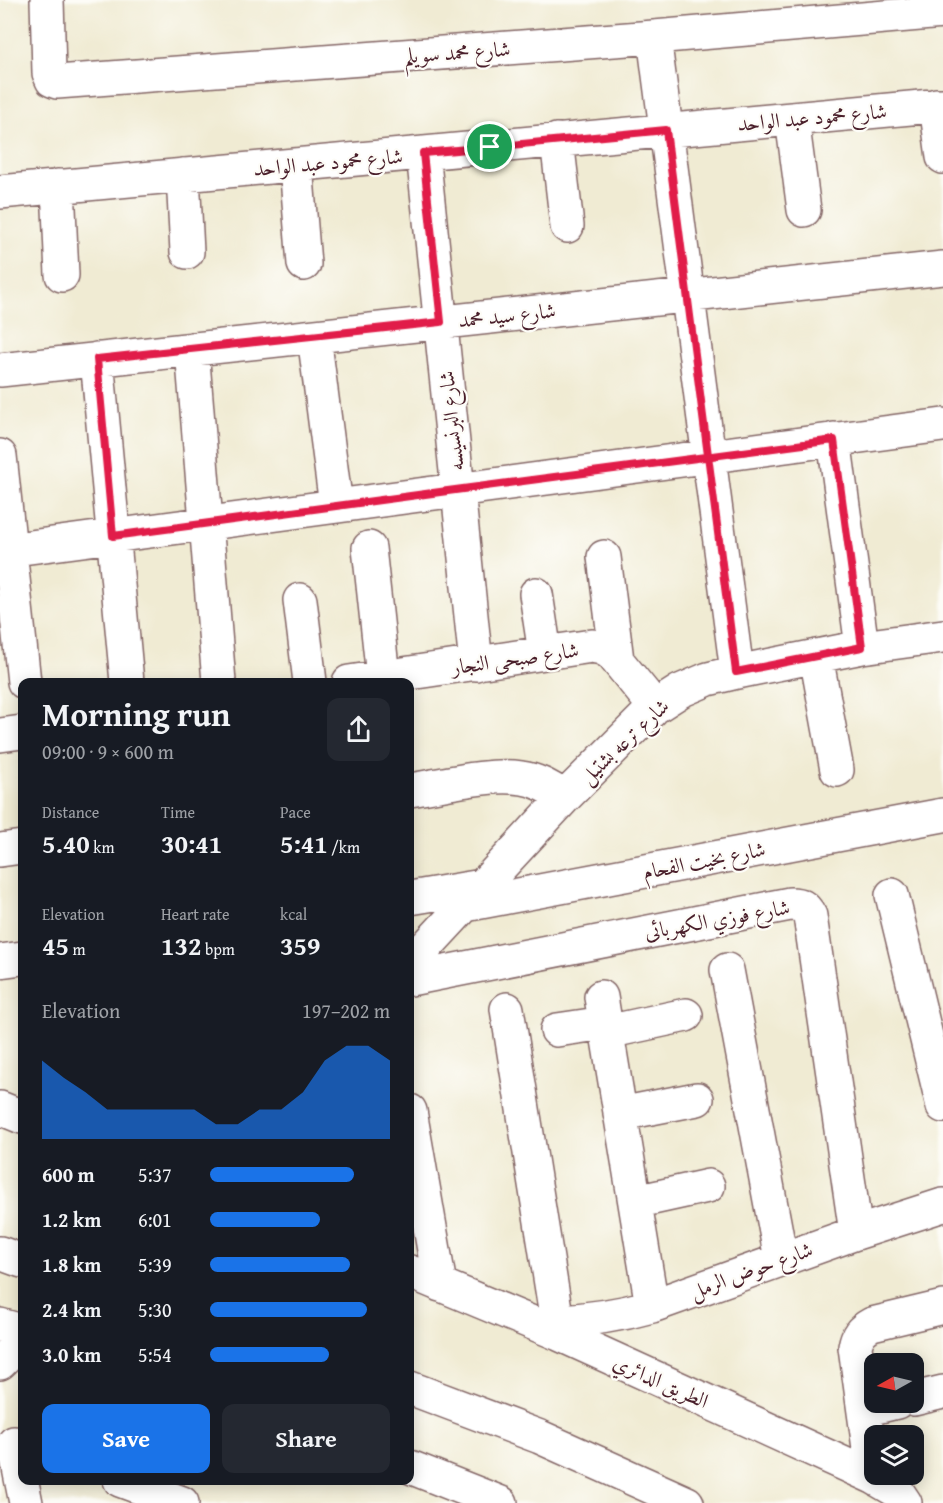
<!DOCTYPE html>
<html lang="en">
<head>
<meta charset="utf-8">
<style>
  :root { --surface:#171b24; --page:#242831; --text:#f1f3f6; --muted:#9ea1a6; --accent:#1a73e8 }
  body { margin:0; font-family:"Gentium Book Plus",Amiri,serif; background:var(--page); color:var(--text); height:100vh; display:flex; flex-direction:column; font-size:22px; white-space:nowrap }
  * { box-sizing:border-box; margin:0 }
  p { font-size:20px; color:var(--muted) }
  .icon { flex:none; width:33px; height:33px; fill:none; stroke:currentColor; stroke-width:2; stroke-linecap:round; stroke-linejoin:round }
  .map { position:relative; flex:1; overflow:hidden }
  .side { position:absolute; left:18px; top:678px; width:396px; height:807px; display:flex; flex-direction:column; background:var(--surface); border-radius:12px; box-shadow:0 3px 15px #0003 }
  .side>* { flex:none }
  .needle { width:39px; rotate:262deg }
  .fabs { position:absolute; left:864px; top:1353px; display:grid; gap:12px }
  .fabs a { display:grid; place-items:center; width:60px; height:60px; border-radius:12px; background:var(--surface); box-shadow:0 3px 15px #0003; font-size:30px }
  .pin { position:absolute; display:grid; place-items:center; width:51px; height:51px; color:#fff; margin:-26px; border:3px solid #fff; border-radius:50%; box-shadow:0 2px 6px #0007 }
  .round { display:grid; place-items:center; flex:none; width:63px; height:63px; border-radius:12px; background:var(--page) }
  .overview { display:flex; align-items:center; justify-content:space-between; height:102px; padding:0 24px }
  h1 { font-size:33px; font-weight:700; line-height:45px }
  .figures { display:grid; grid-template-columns:repeat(3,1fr); gap:9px; height:102px; padding:6px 24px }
  .figures div { display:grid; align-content:center }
  .figures b { font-size:26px; font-weight:700 }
  .figures small { font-size:16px; font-weight:400 }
  .figures p { font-size:16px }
  .chart { height:168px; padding:12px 24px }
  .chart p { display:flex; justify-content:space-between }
  .chart svg { width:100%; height:108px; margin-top:6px; fill:var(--accent); opacity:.7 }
  .cta { display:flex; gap:12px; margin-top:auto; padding:12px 24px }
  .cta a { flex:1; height:69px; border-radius:12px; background:var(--accent); color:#fff; font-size:24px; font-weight:700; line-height:69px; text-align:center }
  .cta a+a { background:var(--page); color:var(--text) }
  ul { padding:0 24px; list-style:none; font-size:20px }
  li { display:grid; grid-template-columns:96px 72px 1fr; align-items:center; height:45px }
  li i { height:15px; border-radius:8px; background:var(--accent) }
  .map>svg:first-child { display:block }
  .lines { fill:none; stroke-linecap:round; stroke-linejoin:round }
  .minor-casing { stroke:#846666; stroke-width:36 }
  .highway-casing { stroke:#846666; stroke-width:36 }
  .minor { stroke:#fff; stroke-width:33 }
  .highway { stroke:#fff; stroke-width:33 }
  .route-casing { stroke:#fff; stroke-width:12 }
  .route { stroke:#e11d48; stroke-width:8 }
  .labels { text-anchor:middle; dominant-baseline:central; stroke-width:4.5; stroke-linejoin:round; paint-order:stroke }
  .street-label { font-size:21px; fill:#4a1f2b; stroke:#fdfcf7 }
</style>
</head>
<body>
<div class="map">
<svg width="943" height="1503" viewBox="0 0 943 1503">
  <rect width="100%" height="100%" fill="#fdfcf7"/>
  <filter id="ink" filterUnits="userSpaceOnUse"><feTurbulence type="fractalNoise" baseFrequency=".0167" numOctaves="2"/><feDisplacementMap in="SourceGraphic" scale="12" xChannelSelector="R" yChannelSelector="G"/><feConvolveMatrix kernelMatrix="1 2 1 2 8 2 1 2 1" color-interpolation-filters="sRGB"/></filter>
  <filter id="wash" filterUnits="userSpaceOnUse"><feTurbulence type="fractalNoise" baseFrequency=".008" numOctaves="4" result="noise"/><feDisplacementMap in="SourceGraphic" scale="24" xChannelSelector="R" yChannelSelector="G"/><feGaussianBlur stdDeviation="1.35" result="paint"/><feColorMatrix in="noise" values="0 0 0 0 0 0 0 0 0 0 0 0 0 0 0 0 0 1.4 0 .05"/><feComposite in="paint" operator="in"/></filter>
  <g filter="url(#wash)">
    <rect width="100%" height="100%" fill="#f0ebd3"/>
  </g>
  <g filter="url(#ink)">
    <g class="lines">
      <!-- minor casing -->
      <g class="minor-casing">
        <path id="minor" d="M 47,0 L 49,73 L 52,80 L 57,82 L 654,37 L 943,12
          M 654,37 L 737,672
          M 936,105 L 943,157
          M 792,119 L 804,210
          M 557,140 L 567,226
          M 423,153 L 476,664
          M 296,165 L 304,264
          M 183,175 L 187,252
          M 58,186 L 62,275
          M 0,192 L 943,105
          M 314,336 L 336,506
          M 192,349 L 219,682
          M 97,359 L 127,682
          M 0,370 L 943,268
          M 834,439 L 862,647
          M 0,456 L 24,682
          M 369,548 L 383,677
          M 0,551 L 943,425
          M 604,557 L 617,660
          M 536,594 L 545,653
          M 300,600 L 310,682
          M 816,656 L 837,770
          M 349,682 L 592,646 L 602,648 L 611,653 L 655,707
          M 0,735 L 22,732
          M 410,790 C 443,785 489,773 522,778 C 538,780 551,789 565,797
          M 0,850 L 22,847
          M 892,895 L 943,1106
          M 410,898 L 482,886
          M 465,905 L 943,815
          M 0,961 L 22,958
          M 410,964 L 565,797 L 655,707 L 680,691 L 708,679 L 737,672 L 862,647 L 943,636
          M 727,970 L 781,1259
          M 410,979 L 790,904 C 800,904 805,906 810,916 L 856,1233
          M 601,997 L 652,1306
          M 507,1009 L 559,1334
          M 557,1030 L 605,1023
          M 607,1032 L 686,1015
          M 0,1108 L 22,1117
          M 410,1111 L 440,1285
          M 620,1114 L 697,1099
          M 635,1202 L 708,1186
          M 410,1272 L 559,1334 L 873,1477 L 897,1491 L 905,1503
          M 556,1321 C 589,1320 620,1315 652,1306 L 856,1233 L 943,1205
          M 0,1363 L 22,1342
          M 914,1399 L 943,1392
          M 864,1410 L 897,1402
          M 14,1443 L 26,1503
          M 873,1477 L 855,1347 C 857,1335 861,1330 872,1324 L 943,1307
          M 120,1480 L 182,1503"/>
      </g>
      <!-- highway casing -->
      <g class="highway-casing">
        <path id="highway" d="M 0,1253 L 22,1261
          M 0,1325 L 22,1331
          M 410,1388 L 540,1437 L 687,1503
          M 410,1467 L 501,1503"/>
      </g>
      <!-- minor -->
      <use href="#minor" class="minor"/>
      <!-- highway -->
      <use href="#highway" class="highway"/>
    </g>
  </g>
  <g class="lines" filter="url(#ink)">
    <!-- route casing -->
    <g class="route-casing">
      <path id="route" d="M 490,147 L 423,153 L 441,322 L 97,359 L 113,536 C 353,503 594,472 834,440 L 862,647 L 736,672 C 713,491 690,310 666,130 L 490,147"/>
    </g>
    <!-- route -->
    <use href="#route" class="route"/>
  </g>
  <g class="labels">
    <!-- street labels -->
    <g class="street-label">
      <text transform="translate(457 52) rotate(-4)">شارع محمد سويلم</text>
      <text transform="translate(812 117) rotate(-5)">شارع محمود عبد الواحد</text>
      <text transform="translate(328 162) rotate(-5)">شارع محمود عبد الواحد</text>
      <text transform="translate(507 315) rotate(-6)">شارع سيد محمد</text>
      <text transform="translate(451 421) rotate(-96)">شارع البرنسيسه</text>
      <text transform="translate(515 658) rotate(-8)">شارع صبحى النجار</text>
      <text transform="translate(624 741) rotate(-43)">شارع ترعه بشتيل</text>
      <text transform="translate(704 860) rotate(-11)">شارع بخيت الفحام</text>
      <text transform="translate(717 919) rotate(-10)">شارع فوزي الكهربائى</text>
      <text transform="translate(751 1270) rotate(-20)">شارع حوض الرمل</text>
      <text transform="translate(661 1381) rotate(24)">الطريق الدائري</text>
    </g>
  </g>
</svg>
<div class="fabs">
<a><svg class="needle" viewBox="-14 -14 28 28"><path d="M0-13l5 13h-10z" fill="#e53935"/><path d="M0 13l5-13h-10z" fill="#9ea1a6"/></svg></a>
<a><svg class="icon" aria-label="layers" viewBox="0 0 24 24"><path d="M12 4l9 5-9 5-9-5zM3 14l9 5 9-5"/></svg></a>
</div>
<div class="pin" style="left:490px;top:147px;background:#1e9e55"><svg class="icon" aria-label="arrive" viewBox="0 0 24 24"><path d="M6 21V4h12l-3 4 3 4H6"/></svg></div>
<section class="side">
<div class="overview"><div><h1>Morning run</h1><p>09:00 · 9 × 600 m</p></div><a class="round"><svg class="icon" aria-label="share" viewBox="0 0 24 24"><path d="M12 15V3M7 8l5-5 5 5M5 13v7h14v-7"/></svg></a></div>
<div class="figures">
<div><p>Distance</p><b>5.40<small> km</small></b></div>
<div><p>Time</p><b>30:41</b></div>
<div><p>Pace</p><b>5:41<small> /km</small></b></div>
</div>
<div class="figures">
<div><p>Elevation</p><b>45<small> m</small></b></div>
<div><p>Heart rate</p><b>132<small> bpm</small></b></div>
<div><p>kcal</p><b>359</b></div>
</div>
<div class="chart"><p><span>Elevation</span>197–202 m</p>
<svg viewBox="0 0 160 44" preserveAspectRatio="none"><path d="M0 44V12L10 19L20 25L30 32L40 32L50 32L60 32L70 32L80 38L90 38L100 32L110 32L120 25L130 12L140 6L150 6L160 12V44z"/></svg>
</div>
<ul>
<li><b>600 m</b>5:37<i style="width:80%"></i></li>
<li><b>1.2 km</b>6:01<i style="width:61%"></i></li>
<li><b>1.8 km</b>5:39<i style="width:78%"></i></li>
<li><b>2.4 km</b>5:30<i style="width:87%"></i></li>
<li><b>3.0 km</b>5:54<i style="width:66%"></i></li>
</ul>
<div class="cta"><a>Save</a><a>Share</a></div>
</section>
</div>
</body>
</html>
